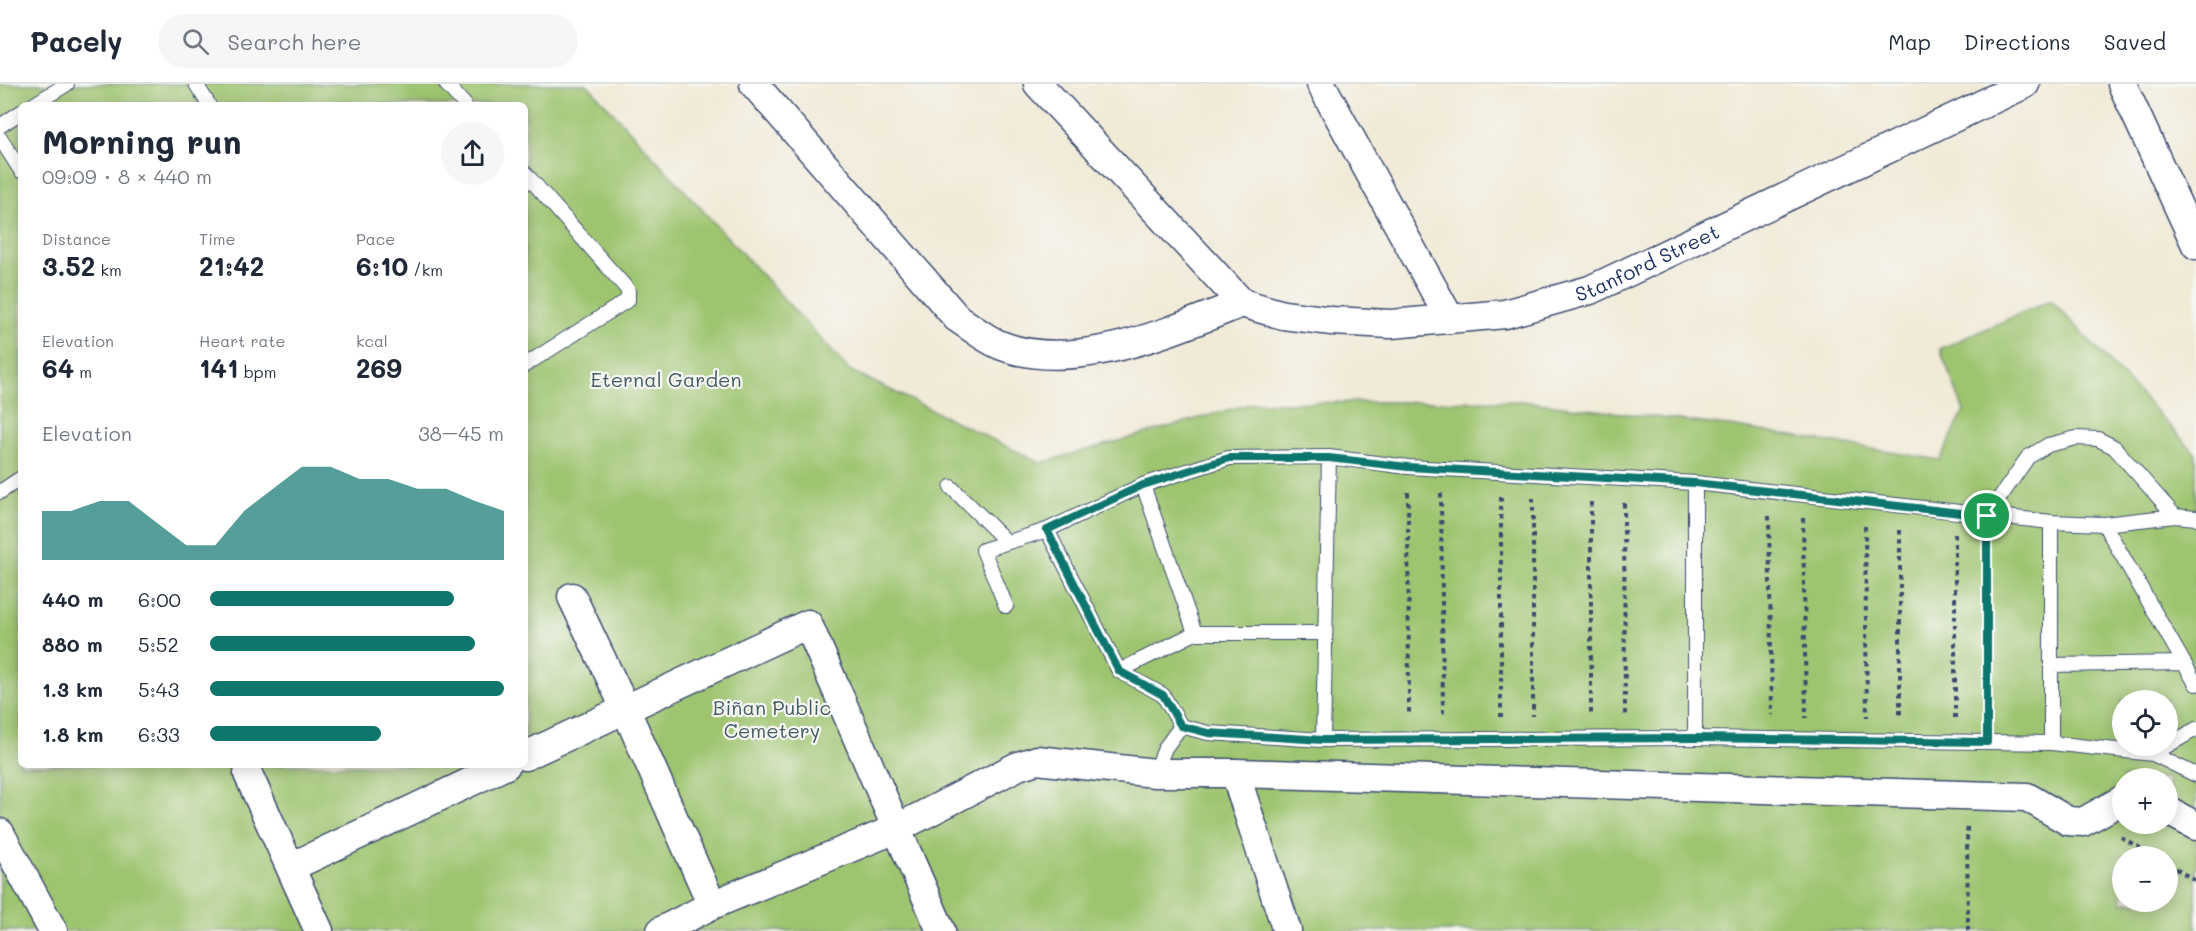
<!DOCTYPE html>
<html lang="en">
<head>
<meta charset="utf-8">
<style>
  :root { --surface:#fff; --page:#f6f6f7; --text:#1f2937; --muted:#747a83; --line:#e0e1e3; --accent:#0f766e }
  body { margin:0; font-family:Mali,sans-serif; background:var(--page); color:var(--text); height:100vh; display:flex; flex-direction:column; font-size:22px; white-space:nowrap }
  * { box-sizing:border-box; margin:0 }
  p { font-size:20px; color:var(--muted) }
  .icon { flex:none; width:33px; height:33px; fill:none; stroke:currentColor; stroke-width:2; stroke-linecap:round; stroke-linejoin:round }
  .map { position:relative; flex:1; overflow:hidden }
  .details { position:absolute; left:18px; top:18px; width:510px; height:666px; display:flex; flex-direction:column; background:var(--surface); border-radius:9px; box-shadow:0 3px 15px #0003 }
  .details>* { flex:none }
  .buttons { position:absolute; left:2112px; top:606px; display:grid; gap:12px }
  .buttons a { display:grid; place-items:center; width:66px; height:66px; border-radius:50%; background:var(--surface); box-shadow:0 3px 15px #0003; font-size:30px }
  .pin { position:absolute; display:grid; place-items:center; width:51px; height:51px; color:#fff; margin:-26px; border:3px solid #fff; border-radius:50%; box-shadow:0 2px 6px #0007 }
  .round { display:grid; place-items:center; flex:none; width:63px; height:63px; border-radius:32px; background:var(--page) }
  .headline { display:flex; align-items:center; justify-content:space-between; height:102px; padding:0 24px }
  h1 { font-size:33px; font-weight:800; line-height:45px }
  .figures { display:grid; grid-template-columns:repeat(3,1fr); gap:9px; height:102px; padding:6px 24px }
  .figures div { display:grid; align-content:center }
  .figures b { font-size:26px; font-weight:800 }
  .figures small { font-size:16px; font-weight:400 }
  .figures p { font-size:16px }
  .chart { height:168px; padding:12px 24px }
  .chart p { display:flex; justify-content:space-between }
  .chart svg { width:100%; height:108px; margin-top:6px; fill:var(--accent); opacity:.7 }
  ul { padding:0 24px; list-style:none; font-size:20px }
  li { display:grid; grid-template-columns:96px 72px 1fr; align-items:center; height:45px }
  li i { height:15px; border-radius:8px; background:var(--accent) }
  header { display:flex; align-items:center; gap:36px; box-sizing:border-box; height:84px; padding:0 30px; background:var(--surface); border-bottom:2px solid var(--line) }
  header strong { font-size:28px }
  nav { display:flex; gap:33px; margin-inline-start:auto; font-size:21px }
  .search { width:420px; height:54px; background:var(--page); display:flex; align-items:center; gap:15px; box-sizing:border-box; padding:0 21px; border-radius:33px; color:var(--muted); font-size:22px }
  .map>svg:first-child { display:block }
  .green { fill:#9ec46f; stroke:#5c7a66; stroke-width:1.5; fill-rule:evenodd }
  .lines { fill:none; stroke-linecap:round; stroke-linejoin:round }
  .lane-casing { stroke:#3b4b70; stroke-width:16 }
  .street-casing { stroke:#3b4b70; stroke-width:31 }
  .path { stroke:#3b4b70; stroke-width:4; stroke-dasharray:4.5 4.5; stroke-linecap:butt }
  .lane { stroke:#fff; stroke-width:14 }
  .street { stroke:#fff; stroke-width:28 }
  .route-casing { stroke:#fff; stroke-width:12 }
  .route { stroke:#0f766e; stroke-width:8 }
  .labels { text-anchor:middle; dominant-baseline:central; stroke-width:4.5; stroke-linejoin:round; paint-order:stroke }
  .street-label { font-size:20px; fill:#1b2f5e; stroke:#f6f6f2 }
  .park-label { font-size:20px; fill:#425c63; stroke:#f6f6f2 }
</style>
</head>
<body>
<header>
<strong>Pacely</strong>
<div class="search"><svg class="icon" aria-label="search" viewBox="0 0 24 24"><circle cx="10" cy="10" r="6"/><path d="M15 15l6 6"/></svg>Search here</div>
<nav><a>Map</a><a>Directions</a><a>Saved</a></nav>
</header>
<div class="map">
<svg width="2196" height="847" viewBox="0 0 2196 847">
  <rect width="100%" height="100%" fill="#f6f6f2"/>
  <filter id="ink" filterUnits="userSpaceOnUse"><feTurbulence type="fractalNoise" baseFrequency=".0167" numOctaves="2"/><feDisplacementMap in="SourceGraphic" scale="12" xChannelSelector="R" yChannelSelector="G"/><feConvolveMatrix kernelMatrix="1 2 1 2 8 2 1 2 1" color-interpolation-filters="sRGB"/></filter>
  <filter id="wash" filterUnits="userSpaceOnUse"><feTurbulence type="fractalNoise" baseFrequency=".008" numOctaves="4" result="noise"/><feDisplacementMap in="SourceGraphic" scale="24" xChannelSelector="R" yChannelSelector="G"/><feGaussianBlur stdDeviation="1.35" result="paint"/><feColorMatrix in="noise" values="0 0 0 0 0 0 0 0 0 0 0 0 0 0 0 0 0 1.4 0 .05"/><feComposite in="paint" operator="in"/></filter>
  <g filter="url(#wash)">
    <rect width="100%" height="100%" fill="#f1ead7"/>
    <!-- green -->
    <path class="green" d="M 0,0 L 587,0 L 849,286 L 1041,379 L 1253,319 L 1521,317 L 1736,343 L 1940,376 L 1964,327 L 1940,265 L 2051,216 L 2196,370 L 2196,847 L 0,847 ZM 21,21 L 525,21 L 525,681 L 21,681 ZM 2122,616 L 2168,616 L 2168,662 L 2122,662 ZM 2122,694 L 2168,694 L 2168,740 L 2122,740 ZM 2122,772 L 2168,772 L 2168,818 L 2122,818 Z"/>
  </g>
  <g filter="url(#ink)">
    <g class="lines">
      <!-- lane casing -->
      <g class="lane-casing">
        <path id="lane" d="M 196,0 L 209,21
          M 446,0 L 465,21
          M 33,21 L 67,0
          M 0,42 L 21,28
          M 0,54 L 21,87
          M 525,89 L 628,206 L 628,216 L 525,281
          M 1695,399 L 1695,654
          M 1143,401 L 1195,549
          M 951,403 L 1007,458
          M 0,408 L 21,394
          M 1987,432 L 2028,373 L 2048,361 L 2076,354 L 2098,355 L 2114,363 L 2175,432
          M 2051,438 L 2051,659
          M 2104,440 L 2196,600
          M 1006,522 L 983,466 L 1047,446
          M 2052,581 L 2183,579
          M 1119,587 L 1195,549 L 1325,549
          M 1181,642 L 1208,649 L 1323,656 L 1695,654 L 2051,659 L 2153,670 L 2196,691
          M 1323,656 L 1329,373 L 1408,383 L 1695,399 L 2051,438 L 2104,440 L 2175,432 L 2196,434
          M 2153,670 L 2196,645
          M 1155,689 L 1165,664 L 1181,642 L 1163,611 L 1119,587 L 1047,446 L 1143,401 L 1229,374 L 1329,373"/>
      </g>
      <!-- street casing -->
      <g class="street-casing">
        <g id="street">
          <path d="M 754,0 L 957,234 C 971,243 985,255 1000,261 C 1075,291 1172,246 1242,219"/>
          <path d="M 1038,0 L 1242,219"/>
          <path d="M 1321,0 L 1450,235"/>
          <path d="M 2122,0 L 2196,161"/>
          <path id="s1" d="M 1242,219 L 1283,231 L 1332,237 L 1391,240 L 1505,230 L 1590,206 L 2025,0"/>
          <path d="M 572,513 L 625,624 L 712,821"/>
          <path d="M 525,672 L 808,540 L 941,847"/>
          <path d="M 1235,689 L 1287,847"/>
          <path d="M 248,690 L 319,847"/>
          <path d="M 2168,727 L 2196,742"/>
          <path d="M 0,749 L 53,847"/>
          <path d="M 291,783 L 506,681"/>
          <path d="M 661,847 L 712,821 L 896,745 L 1018,682 L 1037,676 L 1155,689 L 1235,689 L 2027,713 L 2068,737 L 2083,738 L 2122,716"/>
        </g>
      </g>
      <!-- path -->
      <path class="path" d="M 1408,408 L 1409,631
        M 1441,409 L 1443,633
        M 1501,413 L 1501,633
        M 1533,414 L 1533,632
        M 1591,418 L 1591,632
        M 1624,419 L 1625,631
        M 1769,432 L 1772,631
        M 1803,434 L 1806,634
        M 1865,442 L 1867,633
        M 1900,446 L 1900,634
        M 1955,450 L 1955,634
        M 1987,453 L 1987,635
        M 1967,743 L 1968,847
        M 2121,753 L 2154,772
        M 2168,780 L 2196,797"/>
      <!-- lane -->
      <use href="#lane" class="lane"/>
      <!-- street -->
      <use href="#street" class="street"/>
    </g>
  </g>
  <g class="lines" filter="url(#ink)">
    <!-- route casing -->
    <g class="route-casing">
      <path id="route" d="M 1229,374 L 1329,374 L 1408,383 L 1695,399 L 1987,432 L 1987,658 L 1695,654 L 1323,656 L 1208,649 L 1181,642 L 1163,611 L 1119,587 L 1047,446 L 1143,401 Z"/>
    </g>
    <!-- route -->
    <use href="#route" class="route"/>
  </g>
  <g class="labels">
    <!-- street labels -->
    <g class="street-label">
      <text stroke="none"><textPath href="#s1" startOffset="417">Stanford Street</textPath></text>
    </g>
    <!-- park labels -->
    <g class="park-label">
      <text x="666" y="295">Eternal Garden</text>
      <text x="772" y="623">Biñan Public<tspan x="772" dy="23">Cemetery</tspan></text>
    </g>
  </g>
</svg>
<div class="buttons">
<a><svg class="icon" aria-label="locate" viewBox="0 0 24 24"><circle cx="12" cy="12" r="6"/><path d="M12 2v4M12 18v4M2 12h4M18 12h4"/></svg></a>
<a>+</a>
<a>−</a>
</div>
<div class="pin" style="left:1987px;top:432px;background:#1e9e55"><svg class="icon" aria-label="arrive" viewBox="0 0 24 24"><path d="M6 21V4h12l-3 4 3 4H6"/></svg></div>
<section class="details">
<div class="headline"><div><h1>Morning run</h1><p>09:09 · 8 × 440 m</p></div><a class="round"><svg class="icon" aria-label="share" viewBox="0 0 24 24"><path d="M12 15V3M7 8l5-5 5 5M5 13v7h14v-7"/></svg></a></div>
<div class="figures">
<div><p>Distance</p><b>3.52<small> km</small></b></div>
<div><p>Time</p><b>21:42</b></div>
<div><p>Pace</p><b>6:10<small> /km</small></b></div>
</div>
<div class="figures">
<div><p>Elevation</p><b>64<small> m</small></b></div>
<div><p>Heart rate</p><b>141<small> bpm</small></b></div>
<div><p>kcal</p><b>269</b></div>
</div>
<div class="chart"><p><span>Elevation</span>38–45 m</p>
<svg viewBox="0 0 160 44" preserveAspectRatio="none"><path d="M0 44V24L10 24L20 20L30 20L40 29L50 38L60 38L70 24L80 15L90 6L100 6L110 11L120 11L130 15L140 15L150 20L160 24V44z"/></svg>
</div>
<ul>
<li><b>440 m</b>6:00<i style="width:83%"></i></li>
<li><b>880 m</b>5:52<i style="width:90%"></i></li>
<li><b>1.3 km</b>5:43<i style="width:100%"></i></li>
<li><b>1.8 km</b>6:33<i style="width:58%"></i></li>
</ul>
</section>
</div>
</body>
</html>
